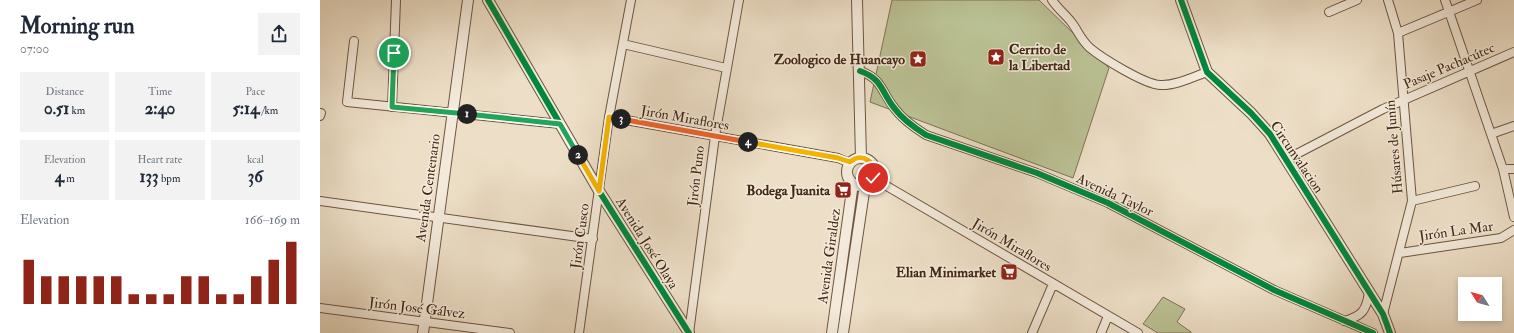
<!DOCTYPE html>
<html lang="en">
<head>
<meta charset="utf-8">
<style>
  :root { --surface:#fff; --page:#f2f2f3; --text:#1f2937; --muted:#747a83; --accent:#8f2418 }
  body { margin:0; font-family:"IM FELL Double Pica",serif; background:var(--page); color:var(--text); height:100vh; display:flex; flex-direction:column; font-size:15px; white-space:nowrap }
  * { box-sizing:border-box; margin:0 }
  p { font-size:13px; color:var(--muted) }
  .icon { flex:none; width:22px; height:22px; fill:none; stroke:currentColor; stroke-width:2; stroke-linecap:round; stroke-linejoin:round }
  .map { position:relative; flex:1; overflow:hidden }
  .sheet { display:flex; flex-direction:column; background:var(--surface); width:320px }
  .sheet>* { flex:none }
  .needle { width:26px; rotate:307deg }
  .controls { position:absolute; left:1138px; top:277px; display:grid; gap:8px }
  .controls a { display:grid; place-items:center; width:44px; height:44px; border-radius:0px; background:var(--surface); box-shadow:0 2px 6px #0003; font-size:20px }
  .pin { position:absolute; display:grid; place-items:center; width:34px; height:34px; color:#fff; margin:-17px; border:2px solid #fff; border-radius:50%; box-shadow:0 1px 4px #0007 }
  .km { position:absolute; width:20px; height:20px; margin:-10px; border-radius:50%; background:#222; color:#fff; font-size:11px; line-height:20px; text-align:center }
  .round { display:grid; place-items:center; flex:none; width:42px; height:42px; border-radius:0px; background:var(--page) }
  .head { display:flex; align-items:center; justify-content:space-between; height:68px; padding:0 20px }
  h1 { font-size:22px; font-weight:700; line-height:30px }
  .stats { display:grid; grid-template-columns:repeat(3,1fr); gap:6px; height:68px; padding:4px 20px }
  .stats div { display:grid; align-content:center; border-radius:0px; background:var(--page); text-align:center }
  .stats b { font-size:17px; font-weight:700 }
  .stats small { font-size:11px; font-weight:400 }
  .stats p { font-size:11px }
  .chart { height:112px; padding:8px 20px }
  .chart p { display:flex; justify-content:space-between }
  .chart svg { width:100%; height:72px; margin-top:4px; stroke:var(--accent); stroke-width:6 }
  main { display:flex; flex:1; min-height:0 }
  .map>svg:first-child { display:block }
  .green { fill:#bac194; stroke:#7f7454 }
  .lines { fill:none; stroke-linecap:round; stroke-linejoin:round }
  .minor-casing { stroke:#6e5540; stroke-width:10 }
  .tertiary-casing { stroke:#6e5540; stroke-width:12 }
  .minor { stroke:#f3eadb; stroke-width:8 }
  .tertiary { stroke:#f3eadb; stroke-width:10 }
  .cycleway-casing { stroke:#f3eadb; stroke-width:8 }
  .cycleway { stroke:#00873e; stroke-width:6 }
  .split-1-casing { stroke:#fff; stroke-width:8 }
  .split-2-casing { stroke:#fff; stroke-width:8 }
  .split-3-casing { stroke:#fff; stroke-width:8 }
  .split-4-casing { stroke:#fff; stroke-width:8 }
  .split-5-casing { stroke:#fff; stroke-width:8 }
  .split-1 { stroke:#22a559; stroke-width:5 }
  .split-2 { stroke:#22a559; stroke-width:5 }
  .split-3 { stroke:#f5b400; stroke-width:5 }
  .split-4 { stroke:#f0652b; stroke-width:5 }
  .split-5 { stroke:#f5b400; stroke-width:5 }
  .labels { text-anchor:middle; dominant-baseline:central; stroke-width:3; stroke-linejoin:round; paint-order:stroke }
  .poi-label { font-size:14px; font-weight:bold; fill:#442713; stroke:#f3eadb; text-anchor:end }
  .street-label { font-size:14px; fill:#442713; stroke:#f3eadb }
</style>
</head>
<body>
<main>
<section class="sheet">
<div class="head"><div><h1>Morning run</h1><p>07:00</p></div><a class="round"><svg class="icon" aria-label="share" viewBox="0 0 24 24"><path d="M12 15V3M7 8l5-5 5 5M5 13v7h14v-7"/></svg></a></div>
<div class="stats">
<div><p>Distance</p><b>0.51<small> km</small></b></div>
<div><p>Time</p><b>2:40</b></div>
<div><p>Pace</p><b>5:14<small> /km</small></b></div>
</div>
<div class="stats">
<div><p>Elevation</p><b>4<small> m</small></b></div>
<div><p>Heart rate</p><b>133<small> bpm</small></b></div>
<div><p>kcal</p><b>36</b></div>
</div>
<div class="chart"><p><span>Elevation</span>166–169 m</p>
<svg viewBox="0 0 160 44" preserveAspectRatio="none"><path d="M5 44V17M15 44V27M25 44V27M35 44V27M45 44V27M55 44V27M65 44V38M75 44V38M85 44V38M95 44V27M105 44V27M115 44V38M125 44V38M135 44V27M145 44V17M155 44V6"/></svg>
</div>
</section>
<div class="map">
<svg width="1194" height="333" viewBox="0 0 1194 333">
  <rect width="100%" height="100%" fill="#eddfc7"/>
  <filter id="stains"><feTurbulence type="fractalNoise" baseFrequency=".005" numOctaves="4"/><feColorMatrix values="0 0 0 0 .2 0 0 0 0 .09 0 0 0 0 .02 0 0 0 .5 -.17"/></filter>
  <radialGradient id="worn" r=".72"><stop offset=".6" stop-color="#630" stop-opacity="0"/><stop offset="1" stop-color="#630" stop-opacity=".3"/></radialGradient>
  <!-- green -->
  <path class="green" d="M 572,0 L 719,0 L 789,68 L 753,178 L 550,102 Z
    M 843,297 L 865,309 L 857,322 L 871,332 L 871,333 L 838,333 L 823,324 Z"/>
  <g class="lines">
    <!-- minor casing -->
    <g class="minor-casing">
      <path id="minor" d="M 732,0 C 738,9 746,15 752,23 C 758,31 761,40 770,48 C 782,58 824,84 840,85 C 855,86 873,77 887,72
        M 1125,0 L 1183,169 L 1194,217
        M 1009,12 L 1037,0
        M 1078,33 L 1157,0
        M 34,41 L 27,102 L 240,124
        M 303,44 L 406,68
        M 540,71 C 563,79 561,92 575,109 C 583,120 595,128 606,135 L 717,173 L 788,203 L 954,290 L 1053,333
        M 72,107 L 76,0
        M 0,116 L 1,113
        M 289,117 L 518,158 L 530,163
        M 1171,134 L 1194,126
        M 967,159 L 1063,109 L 1194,52
        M 1183,169 L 1194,169
        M 553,178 L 818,333
        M 0,201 L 273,239
        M 1092,201 L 1155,186
        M 1080,253 L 1181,238 L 1194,230
        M 0,308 L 190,333
        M 1063,314 L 1092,201 L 1078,33 L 1068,0
        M 1024,321 C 1042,316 1046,311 1049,293
        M 259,333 L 289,117 L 311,0
        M 369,333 L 395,136 L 419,0
        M 712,333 L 733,284
        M 781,333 L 788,316"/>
    </g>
    <!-- tertiary casing -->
    <g class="tertiary-casing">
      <path id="tertiary" d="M 168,0 L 279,191 L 369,333
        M 537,0 L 541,158
        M 861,0 L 887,72 L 931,113 L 950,134 L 1063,314 L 1070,333
        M527 172a14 14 0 1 1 28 0a14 14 0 1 1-28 0Z
        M 103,333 L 148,0
        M 512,333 L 533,183
        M 523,333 L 545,185"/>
    </g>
    <!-- minor -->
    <use href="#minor" class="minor"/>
    <!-- tertiary -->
    <use href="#tertiary" class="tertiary"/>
    <!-- cycleway casing -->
    <g class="cycleway-casing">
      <path id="cycleway" d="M 168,0 L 279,191 L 369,333
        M 861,0 L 887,72 L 931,113 L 950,134 L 1063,314 L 1070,333
        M 540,71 C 563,79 561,92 575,109 C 583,120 595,128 606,135 L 717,173 L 788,203 L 954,290 L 1053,333"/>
    </g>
    <!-- cycleway -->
    <use href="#cycleway" class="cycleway"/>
  </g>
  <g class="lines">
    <!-- split-1 casing -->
    <g class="split-1-casing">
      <path id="split-1" d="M 74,53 L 72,107 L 147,114"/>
    </g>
    <!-- split-2 casing -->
    <g class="split-2-casing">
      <path id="split-2" d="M 147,114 L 240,124 L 258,155"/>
    </g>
    <!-- split-3 casing -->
    <g class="split-3-casing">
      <path id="split-3" d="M 258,155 L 279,191 L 289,117 L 301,119"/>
    </g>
    <!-- split-4 casing -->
    <g class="split-4-casing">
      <path id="split-4" d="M 301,119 L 428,142"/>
    </g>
    <!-- split-5 casing -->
    <g class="split-5-casing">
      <path id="split-5" d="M 428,142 L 518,158 L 530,162 C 542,151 558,163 553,178"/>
    </g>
    <!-- split-1 -->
    <use href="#split-1" class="split-1"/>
    <!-- split-2 -->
    <use href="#split-2" class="split-2"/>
    <!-- split-3 -->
    <use href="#split-3" class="split-3"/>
    <!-- split-4 -->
    <use href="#split-4" class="split-4"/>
    <!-- split-5 -->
    <use href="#split-5" class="split-5"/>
  </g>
  <!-- icons -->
  <defs>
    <g id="sight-square" transform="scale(0.9)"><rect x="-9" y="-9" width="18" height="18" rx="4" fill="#8f2418" stroke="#f3eadb"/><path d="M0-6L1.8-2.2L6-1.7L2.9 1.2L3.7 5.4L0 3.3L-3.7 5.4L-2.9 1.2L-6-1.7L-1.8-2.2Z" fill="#fff"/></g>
    <g id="supermarket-square" transform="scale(0.9)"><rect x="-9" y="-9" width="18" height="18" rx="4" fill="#8f2418" stroke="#f3eadb"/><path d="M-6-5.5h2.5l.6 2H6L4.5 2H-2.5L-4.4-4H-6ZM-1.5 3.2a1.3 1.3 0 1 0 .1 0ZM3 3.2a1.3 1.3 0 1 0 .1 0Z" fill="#fff"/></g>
  </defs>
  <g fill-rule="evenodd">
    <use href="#sight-square" x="676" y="57"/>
    <use href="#sight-square" x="598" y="59"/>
    <use href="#supermarket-square" x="523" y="190"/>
    <use href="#supermarket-square" x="689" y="272"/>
  </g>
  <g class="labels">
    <!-- poi labels -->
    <g class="poi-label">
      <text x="689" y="49" text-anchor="start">Cerrito de<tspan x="689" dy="16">la Libertad</tspan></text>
      <text x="585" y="59">Zoologico de Huancayo</text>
      <text x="510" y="190">Bodega Juanita</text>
      <text x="676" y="272">Elian Minimarket</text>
    </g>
    <!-- street labels -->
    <g class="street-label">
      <text transform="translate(1129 66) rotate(-23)">Pasaje Pachacútec</text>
      <text transform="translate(365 118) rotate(10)">Jirón Miraflores</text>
      <text transform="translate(1074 147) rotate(-95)">Húsares de Junín</text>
      <text transform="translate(977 157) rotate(56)">Circunvalacion</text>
      <text transform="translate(376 176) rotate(-83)">Jirón Puno</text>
      <text transform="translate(108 188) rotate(-82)">Avenida Centenario</text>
      <text transform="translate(795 195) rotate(25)">Avenida Taylor</text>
      <text transform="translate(1136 231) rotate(-8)">Jirón La Mar</text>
      <text transform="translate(260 236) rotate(-82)">Jirón Cusco</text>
      <text transform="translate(327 243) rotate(58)">Avenida José Olaya</text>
      <text transform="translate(692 245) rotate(31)">Jirón Miraflores</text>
      <text transform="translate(509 256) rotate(-82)">Avenida Giraldez</text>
      <text transform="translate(97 308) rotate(7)">Jirón José Gálvez</text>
    </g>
  </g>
  <rect width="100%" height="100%" filter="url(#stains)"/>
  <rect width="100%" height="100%" fill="url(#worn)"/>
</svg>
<div class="controls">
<a><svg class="needle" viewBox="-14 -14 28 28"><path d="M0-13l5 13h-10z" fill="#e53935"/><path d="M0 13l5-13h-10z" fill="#747a83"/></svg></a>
</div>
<div class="pin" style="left:74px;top:53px;background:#1e9e55"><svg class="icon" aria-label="arrive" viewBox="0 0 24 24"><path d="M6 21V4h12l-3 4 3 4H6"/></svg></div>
<div class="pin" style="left:553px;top:178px;background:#d93025"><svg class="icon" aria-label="check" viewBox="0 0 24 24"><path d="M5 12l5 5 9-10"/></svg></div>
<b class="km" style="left:147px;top:114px">1</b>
<b class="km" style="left:258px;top:155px">2</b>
<b class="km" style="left:301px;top:119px">3</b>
<b class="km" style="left:428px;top:142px">4</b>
</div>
</main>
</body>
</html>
